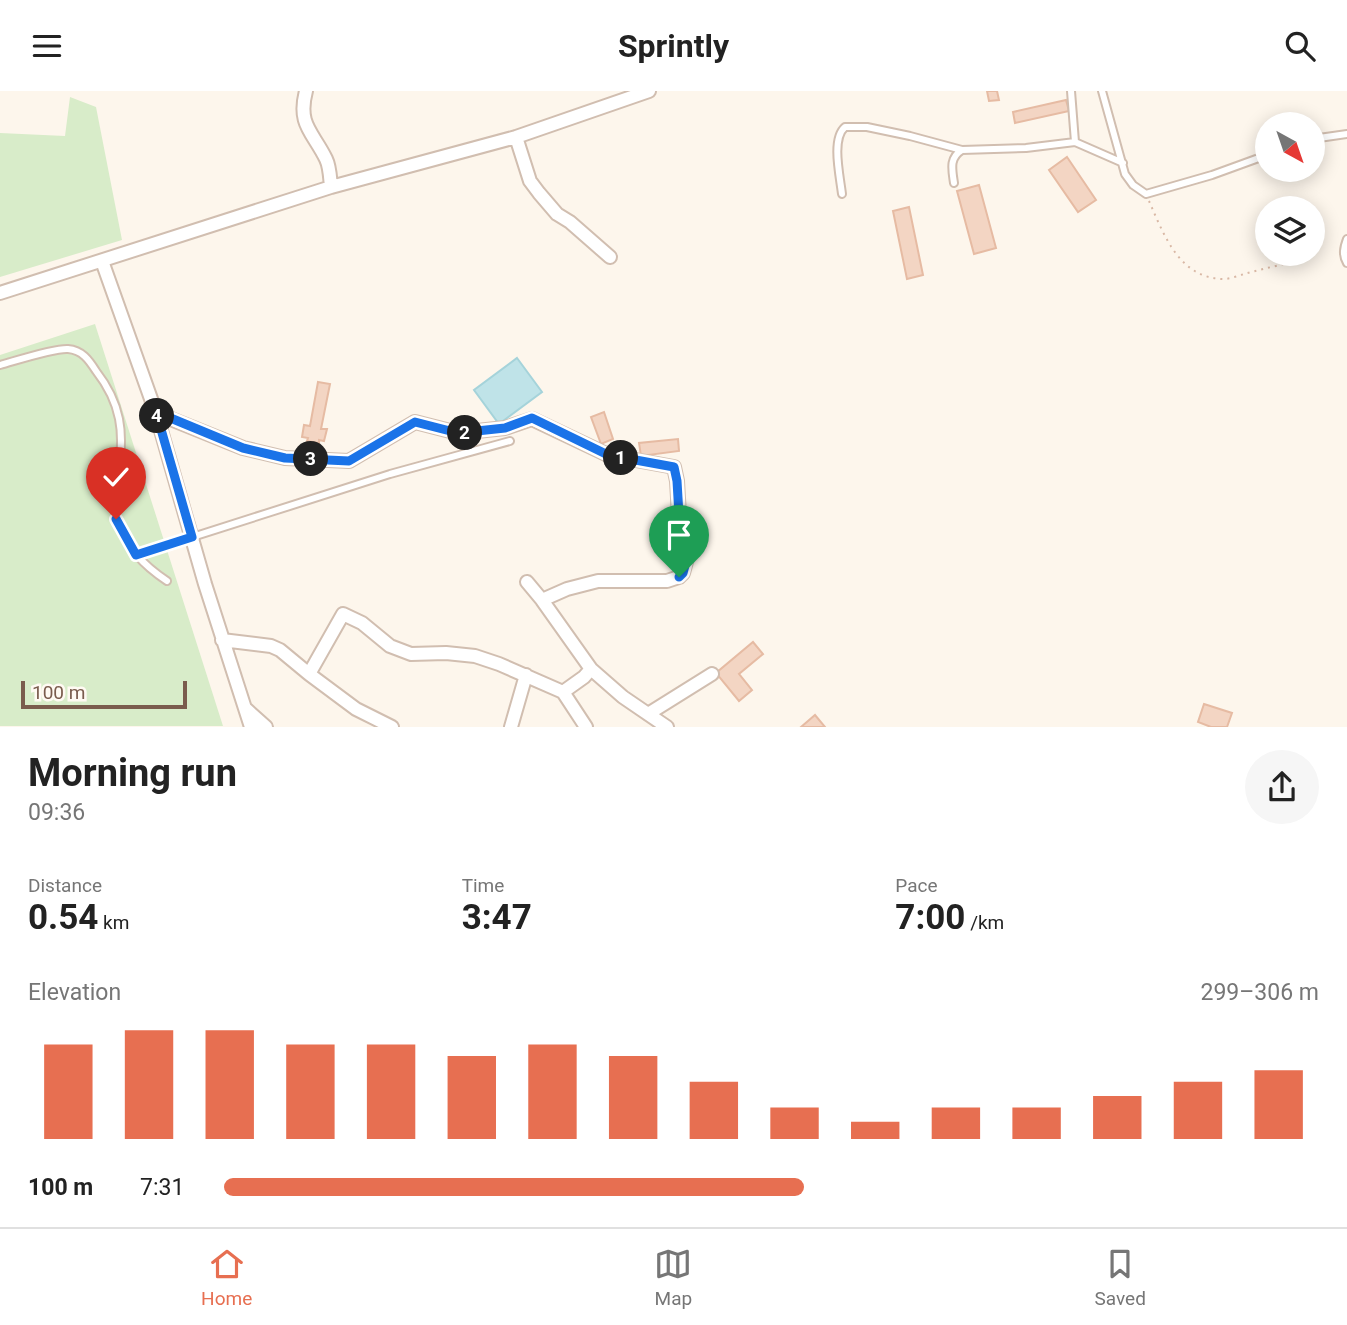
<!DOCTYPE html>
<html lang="en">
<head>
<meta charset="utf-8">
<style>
  :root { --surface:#fff; --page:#f6f6f6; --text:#222; --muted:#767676; --line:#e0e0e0; --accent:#e76f51 }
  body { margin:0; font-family:Roboto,sans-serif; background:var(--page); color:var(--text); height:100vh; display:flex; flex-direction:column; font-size:26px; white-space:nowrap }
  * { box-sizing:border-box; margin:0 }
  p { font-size:23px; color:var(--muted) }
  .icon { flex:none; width:38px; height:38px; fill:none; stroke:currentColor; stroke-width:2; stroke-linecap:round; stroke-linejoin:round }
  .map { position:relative; height:636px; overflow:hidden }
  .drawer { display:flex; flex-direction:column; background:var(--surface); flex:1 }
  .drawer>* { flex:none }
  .needle { width:46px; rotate:140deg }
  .controls { position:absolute; left:1255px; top:21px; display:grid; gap:14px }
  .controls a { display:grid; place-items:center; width:70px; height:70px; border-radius:50%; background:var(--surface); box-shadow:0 4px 18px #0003; font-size:35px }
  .scale { position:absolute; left:21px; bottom:18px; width:166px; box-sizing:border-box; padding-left:7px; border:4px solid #7a5c4d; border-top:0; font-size:19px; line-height:24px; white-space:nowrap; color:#7a5c4d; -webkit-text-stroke:5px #fffaf3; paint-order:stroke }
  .pin { position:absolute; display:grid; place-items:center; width:60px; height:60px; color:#fff; margin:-72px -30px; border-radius:50% 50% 50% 0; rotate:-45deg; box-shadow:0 0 7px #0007 }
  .pin .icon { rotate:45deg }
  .km { position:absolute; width:35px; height:35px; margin:-18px; border-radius:50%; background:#222; color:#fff; font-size:19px; line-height:35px; text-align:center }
  .round { display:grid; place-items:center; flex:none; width:74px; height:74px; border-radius:37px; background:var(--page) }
  .summary { display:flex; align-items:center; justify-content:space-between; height:119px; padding:0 28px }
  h1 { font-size:38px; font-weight:700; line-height:52px }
  .metrics { display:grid; grid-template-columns:repeat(3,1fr); gap:10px; height:119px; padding:7px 28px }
  .metrics div { display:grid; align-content:center }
  .metrics b { font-size:35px; font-weight:700 }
  .metrics small { font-size:19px; font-weight:400 }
  .metrics p { font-size:19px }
  .chart { height:196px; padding:14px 28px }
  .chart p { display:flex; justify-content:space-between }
  .chart svg { width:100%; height:126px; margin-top:7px; stroke:var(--accent); stroke-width:6 }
  ul { padding:0 28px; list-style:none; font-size:23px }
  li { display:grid; grid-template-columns:112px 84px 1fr; align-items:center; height:52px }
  li i { height:18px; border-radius:9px; background:var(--accent) }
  header { display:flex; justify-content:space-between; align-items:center; height:91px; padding:0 28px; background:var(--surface); font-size:32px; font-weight:700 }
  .dock { display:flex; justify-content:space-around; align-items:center; height:98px; border-top:2px solid var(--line); background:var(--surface); font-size:19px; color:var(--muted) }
  .dock a { display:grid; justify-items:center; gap:4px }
  .dock .current { color:var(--accent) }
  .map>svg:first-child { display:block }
  .green { fill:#d8ecc9 }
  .water { fill:#bfe3e8; stroke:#a5d3da; stroke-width:2 }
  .building { fill:#f3d5c3; stroke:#e6bba3; stroke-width:2 }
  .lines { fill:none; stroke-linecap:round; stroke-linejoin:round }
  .lane-casing { stroke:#d1beb0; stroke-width:10 }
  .street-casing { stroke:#d1beb0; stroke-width:16 }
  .path { stroke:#d9b8a5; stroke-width:2; stroke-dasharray:2 5; stroke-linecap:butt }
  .lane { stroke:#fff; stroke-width:6 }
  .street { stroke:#fff; stroke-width:12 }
  .route-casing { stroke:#fff; stroke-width:14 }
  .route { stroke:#1a73e8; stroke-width:9 }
</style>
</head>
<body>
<header><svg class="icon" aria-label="menu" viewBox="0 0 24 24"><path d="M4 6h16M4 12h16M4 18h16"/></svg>Sprintly<svg class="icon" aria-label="search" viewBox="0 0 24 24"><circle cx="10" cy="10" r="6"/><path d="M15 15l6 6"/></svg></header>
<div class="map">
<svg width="1347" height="636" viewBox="0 0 1347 636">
  <rect width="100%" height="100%" fill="#fdf6ec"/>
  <!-- green -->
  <path class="green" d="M 70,6 L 96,16 L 122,149 L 0,186 L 0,42 L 65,45 Z
    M 95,233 L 223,635 L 0,635 L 0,264 Z"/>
  <!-- water -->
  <path class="water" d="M 517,267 L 542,301 L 499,333 L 474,299 Z"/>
  <!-- building -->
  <path class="building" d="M 987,0 L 997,0 L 999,9 L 989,10 Z
    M 1066,9 L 1069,20 L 1015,32 L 1013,21 Z
    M 1067,66 L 1096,109 L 1078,121 L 1049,79 Z
    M 979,94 L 996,157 L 974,163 L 957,100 Z
    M 909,116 L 923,184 L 907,188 L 893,120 Z
    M 318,291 L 330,293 L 321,338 L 327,338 L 324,350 L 319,349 L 319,352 L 307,350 L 308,347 L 302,346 L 304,334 L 310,335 Z
    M 604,321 L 613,348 L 601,353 L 591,326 Z
    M 678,348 L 679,360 L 641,365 L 639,352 Z
    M 753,551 L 763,563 L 739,583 L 752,599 L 739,610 L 716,582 Z
    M 1204,613 L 1232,622 L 1227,636 L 1211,636 L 1198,631 Z
    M 815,624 L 825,636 L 801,636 Z"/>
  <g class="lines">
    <!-- lane casing -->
    <g class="lane-casing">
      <path id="lane" d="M 1102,0 L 1125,83 L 1133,94 L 1146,103 L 1212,84 L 1267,64
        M 1312,48 L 1347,43
        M 1075,51 L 1123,72
        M 954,92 C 952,78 949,67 962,59 L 1026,57 L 1075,51 L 1071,0
        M 842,103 C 840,85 831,48 845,36 L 867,36 L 910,45 L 962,59
        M 1347,148 C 1344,156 1342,164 1347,172
        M 0,274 C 15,270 54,257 68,258 C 82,259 89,269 96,280 C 121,312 125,342 118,381 C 116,397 111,413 117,429 C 127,457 143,474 167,490
        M 136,464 L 390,383 L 510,350"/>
    </g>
    <!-- street casing -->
    <g class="street-casing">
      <path id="street" d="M 306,0 C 297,34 313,41 326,68 C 330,76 330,87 331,96
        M 516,46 L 530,90 L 539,102 L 557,123 L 570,131 L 610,166
        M 102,170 L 156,322 L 205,493 L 251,636
        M 0,202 L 331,96 L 516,46 L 649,0
        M 156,322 L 243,357 L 285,367 L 349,370 L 415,331 L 458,342 L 505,337 L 532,328 L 608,364 L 674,376 L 677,390 L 680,441 L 687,467 L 683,482 L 679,486 L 667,490 L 598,490 L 567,498 L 542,509
        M 527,491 L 542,509 L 591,578 L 623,606 L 667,636
        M 222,549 L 271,555 L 280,559 L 309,583 L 343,523 L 362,532 L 390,555 L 411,563 L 446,562 L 475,565 L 499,573 L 563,601 L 584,586 L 591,578
        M 309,583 L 356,618 L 392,636
        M 563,601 L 586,636
        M 246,618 L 266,636
        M 648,623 L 712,583
        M 511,636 L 526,584"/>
    </g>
    <!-- path -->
    <path class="path" d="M 1149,110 C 1164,144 1179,187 1223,188 C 1230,188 1238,185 1244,183 C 1262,178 1280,174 1297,170"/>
    <!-- lane -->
    <use href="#lane" class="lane"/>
    <!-- street -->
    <use href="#street" class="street"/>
  </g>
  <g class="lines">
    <!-- route casing -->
    <g class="route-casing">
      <path id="route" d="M 116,428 L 136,464 L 192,446 L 156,321 L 243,357 L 285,367 L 349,370 L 415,331 L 458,342 L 505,337 L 532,327 L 608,364 L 674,376 L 677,390 L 680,441 L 687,467 L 683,482 L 679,486"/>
    </g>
    <!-- route -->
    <use href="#route" class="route"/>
  </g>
</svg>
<div class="controls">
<a><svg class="needle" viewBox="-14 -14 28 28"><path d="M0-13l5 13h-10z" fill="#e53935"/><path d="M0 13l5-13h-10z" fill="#767676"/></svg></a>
<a><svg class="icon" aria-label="layers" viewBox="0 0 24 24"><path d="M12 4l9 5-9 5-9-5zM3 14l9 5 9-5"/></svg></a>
</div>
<div class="scale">100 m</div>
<div class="pin" style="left:679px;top:486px;background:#1e9e55"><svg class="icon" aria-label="arrive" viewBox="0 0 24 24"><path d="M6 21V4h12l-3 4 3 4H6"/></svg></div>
<div class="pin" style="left:116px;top:428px;background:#d93025"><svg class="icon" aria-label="check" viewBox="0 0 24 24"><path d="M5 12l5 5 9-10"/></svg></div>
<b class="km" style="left:621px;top:367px">1</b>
<b class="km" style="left:465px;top:342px">2</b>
<b class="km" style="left:311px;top:368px">3</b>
<b class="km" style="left:157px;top:325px">4</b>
</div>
<section class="drawer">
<div class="summary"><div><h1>Morning run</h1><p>09:36</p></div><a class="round"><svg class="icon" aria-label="share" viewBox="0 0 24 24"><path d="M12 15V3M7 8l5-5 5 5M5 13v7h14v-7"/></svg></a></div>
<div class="metrics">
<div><p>Distance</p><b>0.54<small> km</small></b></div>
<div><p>Time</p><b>3:47</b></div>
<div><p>Pace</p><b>7:00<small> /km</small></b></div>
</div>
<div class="chart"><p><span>Elevation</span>299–306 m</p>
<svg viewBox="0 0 160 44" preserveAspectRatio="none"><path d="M5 44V11M15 44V6M25 44V6M35 44V11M45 44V11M55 44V15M65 44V11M75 44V15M85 44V24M95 44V33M105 44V38M115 44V33M125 44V33M135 44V29M145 44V24M155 44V20"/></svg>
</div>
<ul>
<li><b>100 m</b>7:31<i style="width:53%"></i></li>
</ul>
</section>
<nav class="dock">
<a class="current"><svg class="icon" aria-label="home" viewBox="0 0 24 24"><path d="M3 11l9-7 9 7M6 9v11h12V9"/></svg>Home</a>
<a><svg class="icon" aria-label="map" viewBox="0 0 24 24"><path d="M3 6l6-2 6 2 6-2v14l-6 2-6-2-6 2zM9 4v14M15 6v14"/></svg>Map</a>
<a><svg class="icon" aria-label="saved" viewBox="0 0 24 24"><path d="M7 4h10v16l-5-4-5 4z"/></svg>Saved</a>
</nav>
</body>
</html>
